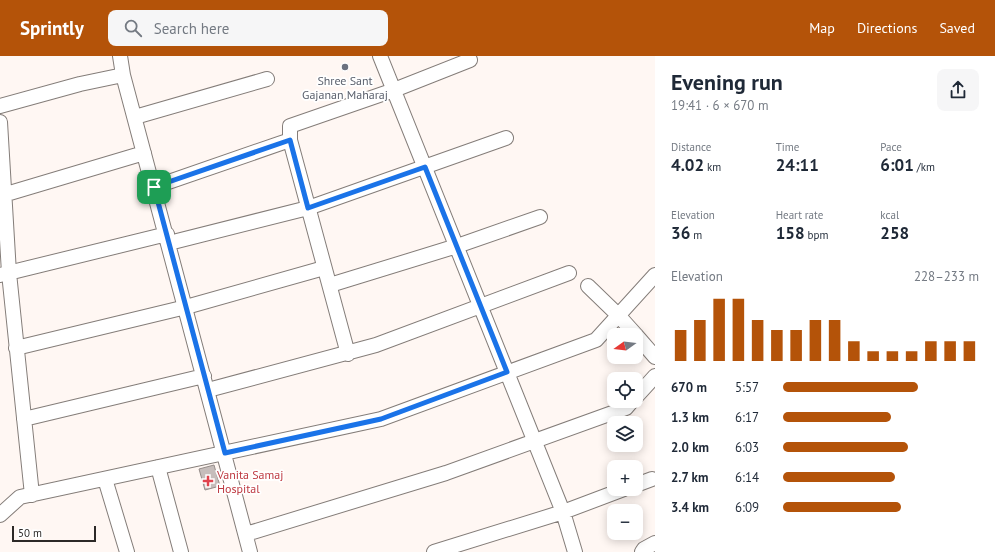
<!DOCTYPE html>
<html lang="en">
<head>
<meta charset="utf-8">
<style>
  :root { --surface:#fff; --page:#f6f6f7; --text:#1f2937; --muted:#747a83; --accent:#b45309 }
  body { margin:0; font-family:"PT Sans",sans-serif; background:var(--page); color:var(--text); height:100vh; display:flex; flex-direction:column; font-size:15px; white-space:nowrap }
  * { box-sizing:border-box; margin:0 }
  p { font-size:13px; color:var(--muted) }
  .icon { flex:none; width:22px; height:22px; fill:none; stroke:currentColor; stroke-width:2; stroke-linecap:round; stroke-linejoin:round }
  .map { position:relative; flex:1; overflow:hidden }
  .details { display:flex; flex-direction:column; background:var(--surface); width:340px }
  .details>* { flex:none }
  .needle { width:26px; rotate:255deg }
  .fabs { position:absolute; left:607px; top:272px; display:grid; gap:8px }
  .fabs a { display:grid; place-items:center; width:36px; height:36px; border-radius:8px; background:var(--surface); box-shadow:0 2px 10px #0003; font-size:20px }
  .scale { position:absolute; left:12px; bottom:10px; width:84px; box-sizing:border-box; padding-left:4px; border:2px solid #2c2927; border-top:0; font-size:11px; line-height:14px; white-space:nowrap; color:#2c2927; -webkit-text-stroke:3px #fff; paint-order:stroke }
  .pin { position:absolute; display:grid; place-items:center; width:34px; height:34px; color:#fff; margin:-17px; border-radius:8px; box-shadow:0 2px 6px #0006 }
  .round { display:grid; place-items:center; flex:none; width:42px; height:42px; border-radius:8px; background:var(--page) }
  .overview { display:flex; align-items:center; justify-content:space-between; height:68px; padding:0 16px }
  h1 { font-size:22px; font-weight:700; line-height:30px }
  .metrics { display:grid; grid-template-columns:repeat(3,1fr); gap:6px; height:68px; padding:4px 16px }
  .metrics div { display:grid; align-content:center }
  .metrics b { font-size:17px; font-weight:700 }
  .metrics small { font-size:11px; font-weight:400 }
  .metrics p { font-size:11px }
  .chart { height:112px; padding:8px 16px }
  .chart p { display:flex; justify-content:space-between }
  .chart svg { width:100%; height:72px; margin-top:4px; stroke:var(--accent); stroke-width:6 }
  ul { padding:0 16px; list-style:none; font-size:13px }
  li { display:grid; grid-template-columns:64px 48px 1fr; align-items:center; height:30px }
  li i { height:10px; border-radius:5px; background:var(--accent) }
  header { display:flex; align-items:center; gap:24px; box-sizing:border-box; height:56px; padding:0 20px; background:var(--accent); color:#fff }
  header strong { font-size:19px }
  nav { display:flex; gap:22px; margin-inline-start:auto; font-size:14px }
  .search { width:280px; height:36px; background:var(--page); display:flex; align-items:center; gap:10px; box-sizing:border-box; padding:0 14px; border-radius:8px; color:var(--muted); font-size:15px }
  main { display:flex; flex:1; min-height:0 }
  .map>svg:first-child { display:block }
  .building { fill:#c6bdbb; stroke:#958d8a }
  .lines { fill:none; stroke-linecap:round; stroke-linejoin:round }
  .minor-casing { stroke:#847d79; stroke-width:16 }
  .minor { stroke:#fff; stroke-width:14 }
  .route-casing { stroke:#fff; stroke-width:8 }
  .route { stroke:#1a73e8; stroke-width:5 }
  .worship-dot { fill:#6b7280; stroke:#fff; stroke-width:1.5 }
  .health-dot { fill:#e0444e; stroke:#fff; stroke-width:1.5 }
  .labels { text-anchor:middle; dominant-baseline:central; stroke-width:3.5; stroke-linejoin:round; paint-order:stroke }
  .worship-label { font-size:12px; fill:#5b616d; stroke:#fff }
  .health-label { font-size:12px; fill:#be3a42; stroke:#fff; text-anchor:start }
</style>
</head>
<body>
<header>
<strong>Sprintly</strong>
<div class="search"><svg class="icon" aria-label="search" viewBox="0 0 24 24"><circle cx="10" cy="10" r="6"/><path d="M15 15l6 6"/></svg>Search here</div>
<nav><a>Map</a><a>Directions</a><a>Saved</a></nav>
</header>
<main>
<div class="map">
<svg width="655" height="496" viewBox="0 0 655 496">
  <rect width="100%" height="100%" fill="#fff7f3"/>
  <!-- building -->
  <path class="building" d="M 214,409 L 220,430 L 205,434 L 199,413 Z"/>
  <g class="lines">
    <!-- minor casing -->
    <g class="minor-casing">
      <path id="minor" d="M 120,0 L 123,19 L 250,496
        M 380,0 L 563,456 L 575,496
        M 0,50 L 80,28 L 123,19
        M 135,61 L 267,23
        M 0,66 L 9,217 L 32,439
        M 154,131 L 290,84
        M 3,139 L 144,97
        M 169,187 L 308,152 L 506,82
        M 0,219 L 167,178
        M 330,229 L 457,190 L 540,161
        M 588,230 L 618,259 L 636,279
        M 636,279 L 655,301
        M 16,292 L 186,251 L 324,212
        M 348,298 L 290,84 L 290,70 L 394,34 L 470,4
        M 208,334 L 376,289 L 569,217
        M 636,341 L 655,320
        M 24,363 L 204,320
        M 158,411 L 181,496
        M 105,423 L 127,496
        M 636,429 L 652,423
        M 0,459 L 20,441 L 381,363 L 596,284 L 655,219
        M 246,478 L 446,417 L 626,352 L 632,345
        M 434,496 L 563,456 L 624,433
        M 642,496 L 644,493 L 655,487"/>
    </g>
    <!-- minor -->
    <use href="#minor" class="minor"/>
  </g>
  <g class="lines">
    <!-- route casing -->
    <g class="route-casing">
      <path id="route" d="M 290,84 L 308,152 L 425,111 L 507,316 L 381,363 L 225,397 L 154,131 Z"/>
    </g>
    <!-- route -->
    <use href="#route" class="route"/>
  </g>
  <!-- markers -->
  <circle class="worship-dot" cx="345" cy="11" r="4"/>
  <path class="health-dot" d="M206 419h4v4h4v4h-4v4h-4v-4h-4v-4h4z"/>
  <g class="labels">
    <!-- worship labels -->
    <g class="worship-label">
      <text x="345" y="24">Shree Sant<tspan x="345" dy="14">Gajanan Maharaj</tspan></text>
    </g>
    <!-- health labels -->
    <g class="health-label">
      <text x="217" y="418">Vanita Samaj<tspan x="217" dy="14">Hospital</tspan></text>
    </g>
  </g>
</svg>
<div class="fabs">
<a><svg class="needle" viewBox="-14 -14 28 28"><path d="M0-13l5 13h-10z" fill="#e53935"/><path d="M0 13l5-13h-10z" fill="#747a83"/></svg></a>
<a><svg class="icon" aria-label="locate" viewBox="0 0 24 24"><circle cx="12" cy="12" r="6"/><path d="M12 2v4M12 18v4M2 12h4M18 12h4"/></svg></a>
<a><svg class="icon" aria-label="layers" viewBox="0 0 24 24"><path d="M12 4l9 5-9 5-9-5zM3 14l9 5 9-5"/></svg></a>
<a>+</a>
<a>−</a>
</div>
<div class="scale">50 m</div>
<div class="pin" style="left:154px;top:131px;background:#1e9e55"><svg class="icon" aria-label="arrive" viewBox="0 0 24 24"><path d="M6 21V4h12l-3 4 3 4H6"/></svg></div>
</div>
<section class="details">
<div class="overview"><div><h1>Evening run</h1><p>19:41 · 6 × 670 m</p></div><a class="round"><svg class="icon" aria-label="share" viewBox="0 0 24 24"><path d="M12 15V3M7 8l5-5 5 5M5 13v7h14v-7"/></svg></a></div>
<div class="metrics">
<div><p>Distance</p><b>4.02<small> km</small></b></div>
<div><p>Time</p><b>24:11</b></div>
<div><p>Pace</p><b>6:01<small> /km</small></b></div>
</div>
<div class="metrics">
<div><p>Elevation</p><b>36<small> m</small></b></div>
<div><p>Heart rate</p><b>158<small> bpm</small></b></div>
<div><p>kcal</p><b>258</b></div>
</div>
<div class="chart"><p><span>Elevation</span>228–233 m</p>
<svg viewBox="0 0 160 44" preserveAspectRatio="none"><path d="M5 44V25M15 44V19M25 44V6M35 44V6M45 44V19M55 44V25M65 44V25M75 44V19M85 44V19M95 44V32M105 44V38M115 44V38M125 44V38M135 44V32M145 44V32M155 44V32"/></svg>
</div>
<ul>
<li><b>670 m</b>5:57<i style="width:69%"></i></li>
<li><b>1.3 km</b>6:17<i style="width:55%"></i></li>
<li><b>2.0 km</b>6:03<i style="width:64%"></i></li>
<li><b>2.7 km</b>6:14<i style="width:57%"></i></li>
<li><b>3.4 km</b>6:09<i style="width:60%"></i></li>
</ul>
</section>
</main>
</body>
</html>
